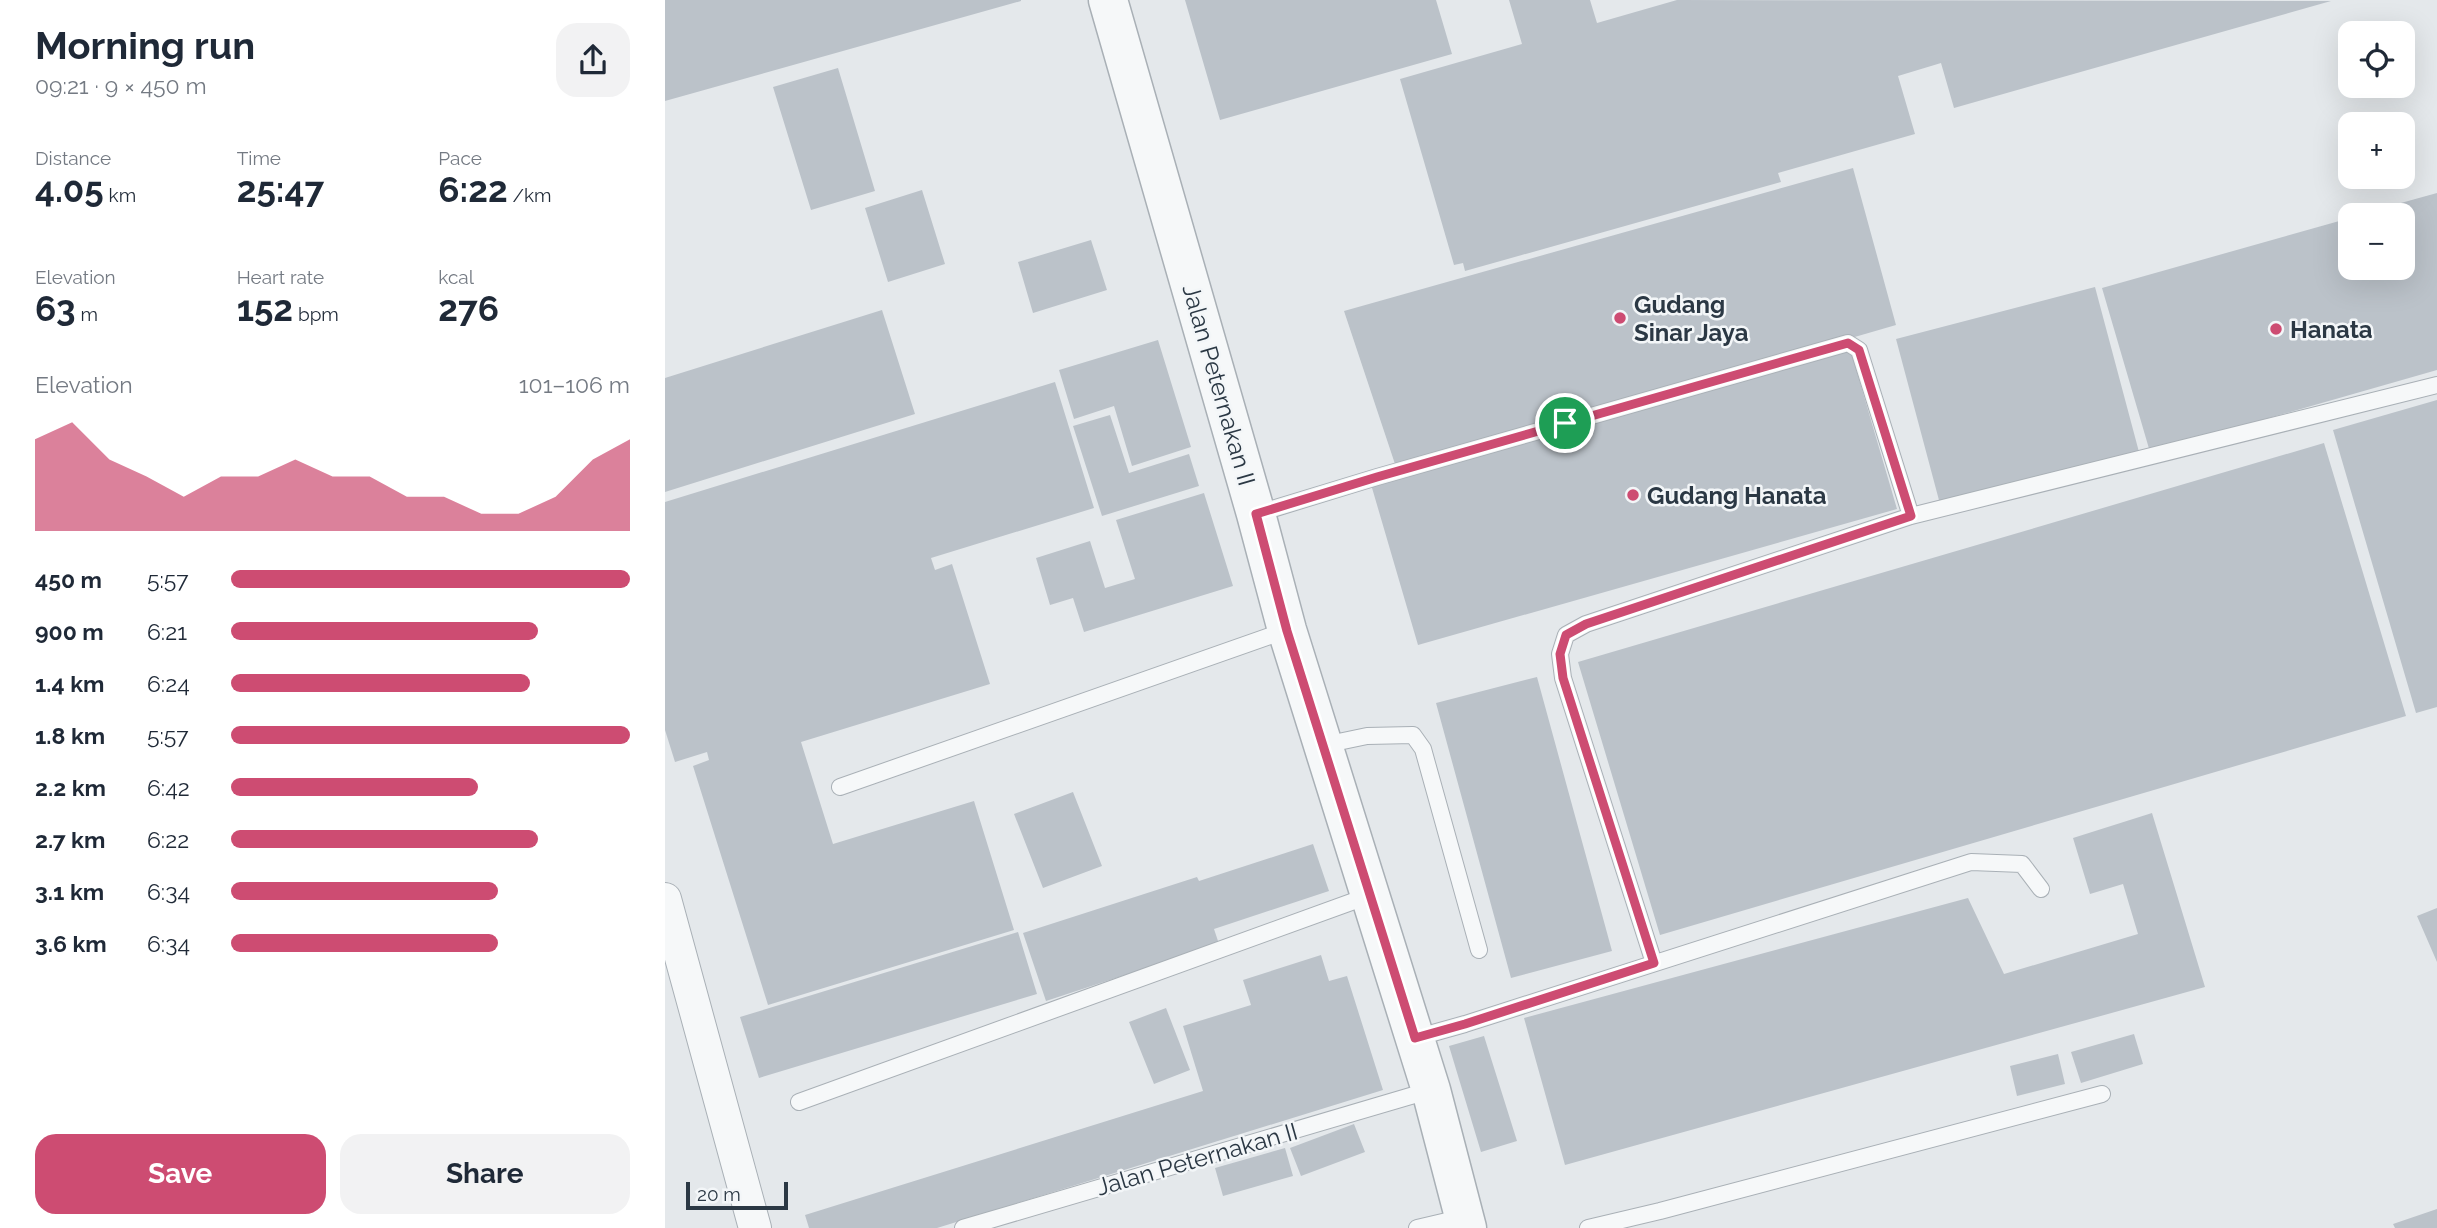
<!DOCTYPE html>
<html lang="en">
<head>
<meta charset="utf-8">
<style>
  :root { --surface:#fff; --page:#f2f2f3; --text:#1f2937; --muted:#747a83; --accent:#cd4c72 }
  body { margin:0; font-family:Raleway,sans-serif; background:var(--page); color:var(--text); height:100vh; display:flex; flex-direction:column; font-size:26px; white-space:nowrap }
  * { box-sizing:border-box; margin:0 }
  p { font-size:23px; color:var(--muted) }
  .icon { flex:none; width:38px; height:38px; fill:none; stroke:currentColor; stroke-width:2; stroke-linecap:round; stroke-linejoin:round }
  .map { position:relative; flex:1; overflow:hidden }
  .side { display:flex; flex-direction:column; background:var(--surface); width:665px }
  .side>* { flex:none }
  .tools { position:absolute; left:1673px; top:21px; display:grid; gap:14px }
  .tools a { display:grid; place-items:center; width:77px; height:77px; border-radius:14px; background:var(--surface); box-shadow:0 7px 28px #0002; font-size:35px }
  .scale { position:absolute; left:21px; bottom:18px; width:102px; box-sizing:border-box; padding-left:7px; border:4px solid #2b3844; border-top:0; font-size:19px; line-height:24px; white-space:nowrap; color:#2b3844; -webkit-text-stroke:5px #f3f6f8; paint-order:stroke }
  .pin { position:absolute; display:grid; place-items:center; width:60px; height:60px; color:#fff; margin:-30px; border:4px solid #fff; border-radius:50%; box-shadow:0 2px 7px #0007 }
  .round { display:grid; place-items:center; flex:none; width:74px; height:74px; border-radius:21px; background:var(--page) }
  .overview { display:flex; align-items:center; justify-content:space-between; height:119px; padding:0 35px }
  h1 { font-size:38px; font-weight:700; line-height:52px }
  .figures { display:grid; grid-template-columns:repeat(3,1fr); gap:10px; height:119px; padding:7px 35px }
  .figures div { display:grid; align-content:center }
  .figures b { font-size:35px; font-weight:700 }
  .figures small { font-size:19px; font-weight:400 }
  .figures p { font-size:19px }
  .chart { height:196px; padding:14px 35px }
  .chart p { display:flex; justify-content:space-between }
  .chart svg { width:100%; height:126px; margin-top:7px; fill:var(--accent); opacity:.7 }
  .primary-button { display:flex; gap:14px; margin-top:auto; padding:14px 35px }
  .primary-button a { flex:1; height:80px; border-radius:21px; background:var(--accent); color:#fff; font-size:28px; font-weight:700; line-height:80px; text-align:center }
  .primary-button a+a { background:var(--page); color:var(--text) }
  ul { padding:0 35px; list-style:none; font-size:23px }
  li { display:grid; grid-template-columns:112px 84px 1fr; align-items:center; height:52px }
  li i { height:18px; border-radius:9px; background:var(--accent) }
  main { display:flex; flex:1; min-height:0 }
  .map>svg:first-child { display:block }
  .building { fill:#bbc2c9 }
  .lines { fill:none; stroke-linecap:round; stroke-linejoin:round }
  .service-casing { stroke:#a9b0b6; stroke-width:18 }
  .minor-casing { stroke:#a9b0b6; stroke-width:34 }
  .tertiary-casing { stroke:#a9b0b6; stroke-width:41 }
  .service { stroke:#f6f8f9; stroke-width:16 }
  .minor { stroke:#f6f8f9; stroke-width:32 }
  .tertiary { stroke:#f6f8f9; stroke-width:38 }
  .route-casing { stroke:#fff; stroke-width:14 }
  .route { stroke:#cd4c72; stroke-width:9 }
  .poi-dot { fill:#cd4c72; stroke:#f3f6f8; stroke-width:2.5 }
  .labels { text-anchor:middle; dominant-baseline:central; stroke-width:5; stroke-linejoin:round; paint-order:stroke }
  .poi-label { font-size:24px; font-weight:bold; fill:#2b3844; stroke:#f3f6f8; text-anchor:start }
  .street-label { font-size:24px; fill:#2b3844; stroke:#f3f6f8 }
</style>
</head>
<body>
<main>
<section class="side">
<div class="overview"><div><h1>Morning run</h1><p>09:21 · 9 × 450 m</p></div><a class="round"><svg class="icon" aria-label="share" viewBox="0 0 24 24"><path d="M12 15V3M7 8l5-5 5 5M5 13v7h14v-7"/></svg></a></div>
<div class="figures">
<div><p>Distance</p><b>4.05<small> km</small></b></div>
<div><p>Time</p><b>25:47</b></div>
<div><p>Pace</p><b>6:22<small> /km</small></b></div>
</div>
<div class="figures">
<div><p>Elevation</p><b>63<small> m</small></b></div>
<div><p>Heart rate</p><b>152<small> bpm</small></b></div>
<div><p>kcal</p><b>276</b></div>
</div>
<div class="chart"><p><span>Elevation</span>101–106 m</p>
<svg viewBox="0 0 160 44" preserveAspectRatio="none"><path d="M0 44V12L10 6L20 19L30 25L40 32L50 25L60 25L70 19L80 25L90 25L100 32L110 32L120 38L130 38L140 32L150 19L160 12V44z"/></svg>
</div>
<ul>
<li><b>450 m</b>5:57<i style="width:100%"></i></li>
<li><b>900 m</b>6:21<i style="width:77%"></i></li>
<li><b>1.4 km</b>6:24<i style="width:75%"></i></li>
<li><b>1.8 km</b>5:57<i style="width:100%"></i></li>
<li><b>2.2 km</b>6:42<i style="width:62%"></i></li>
<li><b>2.7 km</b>6:22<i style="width:77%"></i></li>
<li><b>3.1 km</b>6:34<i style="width:67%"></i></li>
<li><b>3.6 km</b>6:34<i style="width:67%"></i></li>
</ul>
<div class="primary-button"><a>Save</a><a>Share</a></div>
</section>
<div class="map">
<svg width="1772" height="1228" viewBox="0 0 1772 1228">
  <rect width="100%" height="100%" fill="#e4e8eb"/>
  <!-- building -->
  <path class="building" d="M 0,0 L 356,0 L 356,1 L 0,101 Z
    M 520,0 L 771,0 L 787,54 L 555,120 Z
    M 844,0 L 925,0 L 932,23 L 1012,0 L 1666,1 L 1289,108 L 1276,63 L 1233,76 L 1250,134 L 1113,173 L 1116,182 L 800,271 L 798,263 L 789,265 L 735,79 L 857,44 Z
    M 173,68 L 210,191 L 146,210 L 108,87 Z
    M 1188,168 L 1231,325 L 732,470 L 679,311 Z
    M 257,190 L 280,264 L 223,282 L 200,208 Z
    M 1772,193 L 1772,370 L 1485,452 L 1437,288 L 1685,218 L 1685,268 L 1738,268 L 1738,215 L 1696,214 Z
    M 426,240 L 442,290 L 368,313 L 353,262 Z
    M 1430,287 L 1474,452 L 1275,504 L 1231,339 Z
    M 217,310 L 250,414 L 0,492 L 0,378 Z
    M 493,340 L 526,447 L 467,466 L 449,406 L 409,419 L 394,370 Z
    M 1184,345 L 1232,509 L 753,645 L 705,481 Z
    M 390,382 L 429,508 L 266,558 L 270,570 L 287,564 L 325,684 L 136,742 L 168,844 L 309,801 L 349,930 L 103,1005 L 28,766 L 44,760 L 42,752 L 10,762 L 0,730 L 0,502 Z
    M 1772,400 L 1772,707 L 1751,713 L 1668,430 Z
    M 445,415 L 464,473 L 524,454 L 534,486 L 437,516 L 408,426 Z
    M 1659,443 L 1741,716 L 995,935 L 913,662 Z
    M 539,493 L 568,586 L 419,632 L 408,598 L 385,605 L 371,558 L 425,541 L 440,588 L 470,579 L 451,520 Z
    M 872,677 L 947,951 L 846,978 L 771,703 Z
    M 408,792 L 437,866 L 378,888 L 349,814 Z
    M 1487,813 L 1540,987 L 900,1165 L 859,1018 L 1303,898 L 1339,974 L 1473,934 L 1458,884 L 1425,894 L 1408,838 Z
    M 648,844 L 664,891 L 549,929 L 554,944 L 381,1001 L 358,933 L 532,877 L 534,881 Z
    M 1772,908 L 1772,962 L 1752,916 Z
    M 353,932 L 372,994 L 94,1078 L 75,1017 Z
    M 656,955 L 664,981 L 682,976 L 718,1090 L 272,1228 L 144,1228 L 140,1215 L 538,1091 L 518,1026 L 586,1005 L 578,980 Z
    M 501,1008 L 525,1070 L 489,1084 L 464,1022 Z
    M 1469,1034 L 1478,1064 L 1416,1083 L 1406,1052 Z
    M 819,1036 L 852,1141 L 816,1152 L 784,1046 Z
    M 1393,1054 L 1400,1084 L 1352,1096 L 1345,1066 Z
    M 689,1124 L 700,1152 L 636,1176 L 625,1148 Z
    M 620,1148 L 628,1176 L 558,1196 L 550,1168 Z
    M 1772,1209 L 1772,1228 L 1730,1228 L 1728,1224 Z"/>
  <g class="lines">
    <!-- service casing -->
    <g class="service-casing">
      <path id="service" d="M 591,514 L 712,477 L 1183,343 L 1194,350 L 1246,516
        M 659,745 L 702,736 L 748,735 L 758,749 L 814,950
        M 175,787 L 622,630
        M 989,963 L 898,678 L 895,654 L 901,635 L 921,624 L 1246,516 L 1772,385
        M 750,1038 L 800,1024 L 1306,862 L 1357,864 L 1376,889
        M 134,1102 L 703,896
        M 298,1228 L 766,1090
        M 752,1228 L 799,1217
        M 923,1228 L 995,1211 L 1437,1094"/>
    </g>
    <!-- minor casing -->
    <g class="minor-casing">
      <path id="minor" d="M 0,899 L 90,1228"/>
    </g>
    <!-- tertiary casing -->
    <g class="tertiary-casing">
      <path id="tertiary" d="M 443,0 L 591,514 L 622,630 L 766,1090 L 802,1228"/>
    </g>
    <!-- service -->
    <use href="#service" class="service"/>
    <!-- minor -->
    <use href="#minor" class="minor"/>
    <!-- tertiary -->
    <use href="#tertiary" class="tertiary"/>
  </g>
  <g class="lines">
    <!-- route casing -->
    <g class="route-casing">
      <path id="route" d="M 1183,343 L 1194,350 L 1246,516 L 921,624 L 901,635 L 895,654 L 898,678 L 989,963 L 800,1024 L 750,1038 L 622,631 L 591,514 L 712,477 Z"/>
    </g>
    <!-- route -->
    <use href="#route" class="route"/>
  </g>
  <!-- markers -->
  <g class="poi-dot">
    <circle cx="955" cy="318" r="7"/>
    <circle cx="1611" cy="329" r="7"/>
    <circle cx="968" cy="495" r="7"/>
  </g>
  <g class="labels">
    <!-- poi labels -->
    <g class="poi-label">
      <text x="969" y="304">Gudang<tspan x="969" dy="28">Sinar Jaya</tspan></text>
      <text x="1625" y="329">Hanata</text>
      <text x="982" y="495">Gudang Hanata</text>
    </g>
    <!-- street labels -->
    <g class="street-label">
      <text transform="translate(554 385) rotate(74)">Jalan Peternakan II</text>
      <text transform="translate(532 1159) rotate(-16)">Jalan Peternakan II</text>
    </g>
  </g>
</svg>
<div class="tools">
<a><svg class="icon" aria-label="locate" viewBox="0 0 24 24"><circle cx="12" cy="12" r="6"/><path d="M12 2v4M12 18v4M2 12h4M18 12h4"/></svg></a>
<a>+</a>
<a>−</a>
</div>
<div class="scale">20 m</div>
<div class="pin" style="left:900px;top:423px;background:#1e9e55"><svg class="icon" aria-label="arrive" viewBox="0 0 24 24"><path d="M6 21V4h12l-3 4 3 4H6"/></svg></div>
</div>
</main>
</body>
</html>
